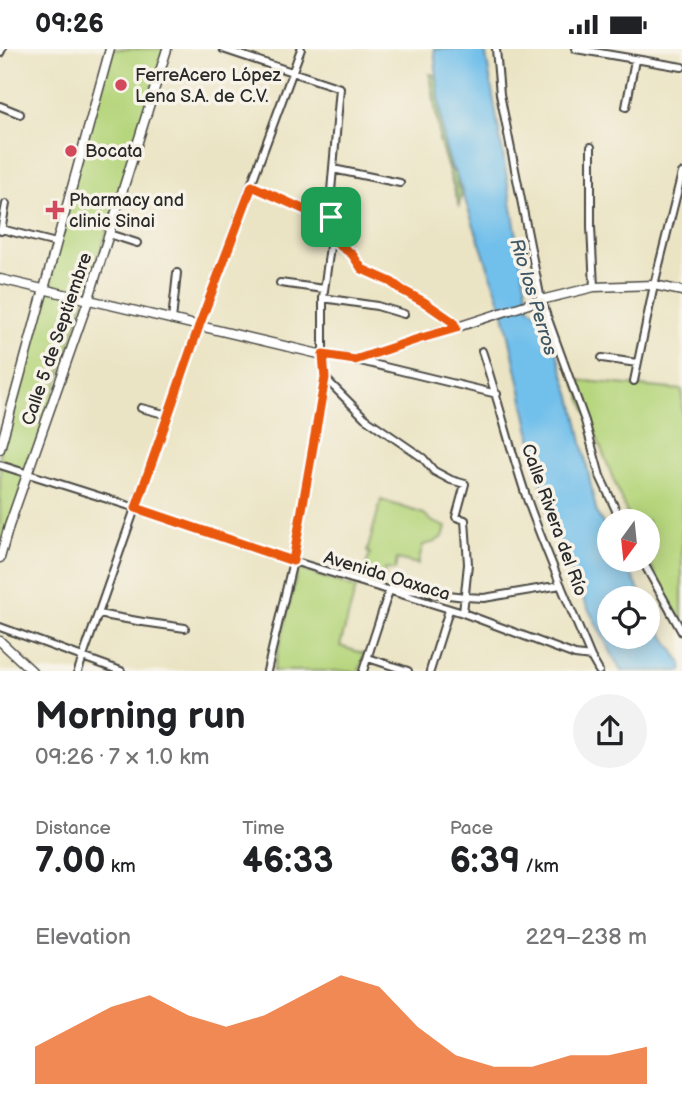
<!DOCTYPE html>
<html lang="en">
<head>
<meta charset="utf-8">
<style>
  :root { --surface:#fff; --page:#f2f2f2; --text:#202124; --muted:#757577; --accent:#ea580c }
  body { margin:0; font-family:"Balsamiq Sans",sans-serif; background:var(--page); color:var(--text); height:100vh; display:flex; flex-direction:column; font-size:26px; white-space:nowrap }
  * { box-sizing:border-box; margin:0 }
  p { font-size:23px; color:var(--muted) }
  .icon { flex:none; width:38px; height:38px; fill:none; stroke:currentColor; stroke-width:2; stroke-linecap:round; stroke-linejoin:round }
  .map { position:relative; height:622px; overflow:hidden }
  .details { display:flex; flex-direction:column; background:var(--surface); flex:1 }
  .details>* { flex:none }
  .needle { width:46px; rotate:195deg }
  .controls { position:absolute; left:597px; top:460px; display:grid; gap:14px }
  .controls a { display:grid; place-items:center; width:63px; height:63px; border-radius:50%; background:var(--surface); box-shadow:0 4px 18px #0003; font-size:35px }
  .pin { position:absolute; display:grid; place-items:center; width:60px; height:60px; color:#fff; margin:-30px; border-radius:14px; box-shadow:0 4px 10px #0006 }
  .round { display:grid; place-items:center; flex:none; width:74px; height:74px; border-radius:37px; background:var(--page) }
  .headline { display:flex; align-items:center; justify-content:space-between; height:119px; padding:0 35px }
  h1 { font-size:38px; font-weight:800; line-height:52px }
  .stats { display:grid; grid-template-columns:repeat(3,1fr); gap:10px; height:119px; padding:7px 35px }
  .stats div { display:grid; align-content:center }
  .stats b { font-size:35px; font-weight:800 }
  .stats small { font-size:19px; font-weight:400 }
  .stats p { font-size:19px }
  .chart { height:196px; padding:14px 35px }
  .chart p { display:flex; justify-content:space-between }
  .chart svg { width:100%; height:126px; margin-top:7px; fill:var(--accent); opacity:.7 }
  .status { display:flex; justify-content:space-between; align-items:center; height:49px; padding:0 35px; background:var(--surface); direction:ltr }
  .status svg { height:19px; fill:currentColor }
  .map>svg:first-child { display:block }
  .green { fill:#b6d67d; stroke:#708054; stroke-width:2 }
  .forest { fill:#90b76c; stroke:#5e714c; stroke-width:2 }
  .water { fill:#71bfeb; stroke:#4e758b; stroke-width:2 }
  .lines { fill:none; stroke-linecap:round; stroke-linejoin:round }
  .minor-casing { stroke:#484742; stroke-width:10 }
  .tertiary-casing { stroke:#484742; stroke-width:11 }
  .minor { stroke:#fff; stroke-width:6 }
  .tertiary { stroke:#fff; stroke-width:8 }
  .route-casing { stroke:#fff; stroke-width:14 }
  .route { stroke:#ea580c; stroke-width:9 }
  .poi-dot { fill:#d1495b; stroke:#f7f3e8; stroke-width:2.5 }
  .labels { text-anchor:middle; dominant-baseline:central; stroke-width:7; stroke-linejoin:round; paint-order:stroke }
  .poi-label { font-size:18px; fill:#2b2b2b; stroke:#f7f3e8; text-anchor:start }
  .street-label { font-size:18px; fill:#2b2b2b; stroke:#f7f3e8 }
  .water-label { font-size:19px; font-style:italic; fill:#405765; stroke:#f7f3e8 }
</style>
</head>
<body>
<div class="status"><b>09:26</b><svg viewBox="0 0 49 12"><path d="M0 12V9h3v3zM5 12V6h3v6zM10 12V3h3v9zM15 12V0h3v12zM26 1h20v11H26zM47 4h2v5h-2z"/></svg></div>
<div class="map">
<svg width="682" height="622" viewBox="0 0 682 622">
  <rect width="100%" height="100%" fill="#f7f3e8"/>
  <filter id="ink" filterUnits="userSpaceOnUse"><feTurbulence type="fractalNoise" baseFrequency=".0143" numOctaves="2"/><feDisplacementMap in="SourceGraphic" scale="14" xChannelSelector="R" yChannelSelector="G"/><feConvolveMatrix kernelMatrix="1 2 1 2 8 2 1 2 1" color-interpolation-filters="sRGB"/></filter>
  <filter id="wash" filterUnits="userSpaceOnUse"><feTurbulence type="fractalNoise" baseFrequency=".00686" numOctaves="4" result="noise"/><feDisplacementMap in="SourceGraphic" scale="28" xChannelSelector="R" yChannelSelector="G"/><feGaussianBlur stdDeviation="1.57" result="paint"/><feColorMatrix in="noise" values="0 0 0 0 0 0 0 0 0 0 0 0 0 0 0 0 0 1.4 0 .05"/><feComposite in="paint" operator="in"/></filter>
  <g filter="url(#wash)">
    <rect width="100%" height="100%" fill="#ebe4c4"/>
    <!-- green -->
    <path class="green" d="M 110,0 L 167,0 L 0,509 L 0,400 Z
      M 574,331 L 682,341 L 682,572 L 668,552 L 648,510 L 648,472 L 630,472 Z
      M 381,451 L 424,465 L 433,473 L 446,478 L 443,488 L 437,491 L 436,493 L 423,496 L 418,515 L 397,510 L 395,521 L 385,520 L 384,537 L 362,530 L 370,504 L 367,503 Z
      M 298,520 L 356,539 L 340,597 L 365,605 L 359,622 L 273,622 Z"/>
    <!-- forest -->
    <path class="forest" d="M 430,25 L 437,27 L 444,94 L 451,121 L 456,125 L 458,131 L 457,135 L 462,144 L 459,156 L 439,91 L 439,84 Z"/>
    <!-- water -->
    <path class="water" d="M 434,0 L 485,0 L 529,258 L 546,270 L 575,360 L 597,465 L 609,484 L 609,511 L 624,511 L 643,549 L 609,550 L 609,588 L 648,588 L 648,558 L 665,589 L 682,615 L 682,622 L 621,622 L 580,544 L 547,461 L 504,264 L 456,125 L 451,117 L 444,94 Z"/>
  </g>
  <g filter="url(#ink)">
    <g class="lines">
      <!-- minor casing -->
      <g class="minor-casing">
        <path id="minor" d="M 223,0 L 340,39 L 331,142 L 331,190 L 323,249 L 323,306 L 325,329 L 293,512 L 267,622
          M 496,0 L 500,45 L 541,251 L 585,372 L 600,427 L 621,472
          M 576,0 L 682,18
          M 0,4 L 2,0
          M 0,57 L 20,65
          M 626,58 L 635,11
          M 591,98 L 591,178 L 594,238
          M 333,120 L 400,134
          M 252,137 C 277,149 303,162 331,168
          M 1,180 L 56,194
          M 1,182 L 6,155
          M 109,185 L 137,194
          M 331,190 L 352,205 L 362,220 L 392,233 L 424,253 L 453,273 L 456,279
          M 280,234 L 324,240
          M 323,249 L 377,257 L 404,265
          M 172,271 L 177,224
          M 482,302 C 498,350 510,399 526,447 C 545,502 569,555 591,608
          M 602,309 L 637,314
          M 356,311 L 497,345
          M 325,329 L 365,369 L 423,409 L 434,422 L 451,431 L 465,435 L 456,468 L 465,471 L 468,515 L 463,564
          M 634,332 L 654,236 L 682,124
          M 141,359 L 168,366
          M 0,416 L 136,459 L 293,512 L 463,564 L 575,606 L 591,608 L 599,622
          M 642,511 L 682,583
          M 98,565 L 143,573 L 185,579
          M 0,578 L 121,622
          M 368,609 L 408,622
          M 78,622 L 199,277 L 301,0
          M 363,622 L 389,542 L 392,539 L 465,548 L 484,549 L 561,536
          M 430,622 L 449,561"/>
      </g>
      <!-- tertiary casing -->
      <g class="tertiary-casing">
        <path id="tertiary" d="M 0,230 L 323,306 L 355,311 L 541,251 L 594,238 L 654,236 L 682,242
          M 0,400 L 110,0
          M 0,509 L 9,477 L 88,252 L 167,0
          M 0,592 L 32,622"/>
      </g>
      <!-- minor -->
      <use href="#minor" class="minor"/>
      <!-- tertiary -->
      <use href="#tertiary" class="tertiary"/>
    </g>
  </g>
  <g class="lines" filter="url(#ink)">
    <!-- route casing -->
    <g class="route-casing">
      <path id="route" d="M 252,137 L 312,164 L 331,168 L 331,190 L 352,205 L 362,220 L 391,233 L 402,241 L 424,253 L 453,273 L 456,279 L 418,290 L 355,311 L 323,306 L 325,329 L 293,512 L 136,459 L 199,277 Z"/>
    </g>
    <!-- route -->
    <use href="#route" class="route"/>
  </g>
  <!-- markers -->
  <g class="poi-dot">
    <circle cx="121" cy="36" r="7"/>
    <circle cx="71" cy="102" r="7"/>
    <path d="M51.5 150.5h7v7h7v7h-7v7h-7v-7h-7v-7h7z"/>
  </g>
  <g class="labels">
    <!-- poi labels -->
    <g class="poi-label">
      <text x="135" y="26">FerreAcero López<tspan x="135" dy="21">Lena S.A. de C.V.</tspan></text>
      <text x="85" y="102">Bocata</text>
      <text x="69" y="151">Pharmacy and<tspan x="69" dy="21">clinic Sinai</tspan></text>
    </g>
    <!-- street labels -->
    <g class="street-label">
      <text transform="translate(57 290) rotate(-71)">Calle 5 de Septiembre</text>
      <text transform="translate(554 471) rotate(70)">Calle Rivera del Río</text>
      <text transform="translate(387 527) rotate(17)">Avenida Oaxaca</text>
    </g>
    <!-- water labels -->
    <g class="water-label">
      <text transform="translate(533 248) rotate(73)">Rio los Perros</text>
    </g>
  </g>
</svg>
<div class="controls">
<a><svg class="needle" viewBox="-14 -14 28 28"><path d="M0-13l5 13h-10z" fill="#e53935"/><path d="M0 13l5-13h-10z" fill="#757577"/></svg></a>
<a><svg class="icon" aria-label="locate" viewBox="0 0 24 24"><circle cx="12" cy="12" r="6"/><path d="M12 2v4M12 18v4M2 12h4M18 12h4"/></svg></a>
</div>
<div class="pin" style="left:331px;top:168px;background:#1e9e55"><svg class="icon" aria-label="arrive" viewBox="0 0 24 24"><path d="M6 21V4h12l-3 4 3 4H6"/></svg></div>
</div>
<section class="details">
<div class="headline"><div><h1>Morning run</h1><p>09:26 · 7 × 1.0 km</p></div><a class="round"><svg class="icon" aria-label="share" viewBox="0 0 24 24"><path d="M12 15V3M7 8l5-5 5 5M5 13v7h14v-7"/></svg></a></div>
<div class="stats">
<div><p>Distance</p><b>7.00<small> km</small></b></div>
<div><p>Time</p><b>46:33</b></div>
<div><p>Pace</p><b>6:39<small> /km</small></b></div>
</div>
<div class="chart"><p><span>Elevation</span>229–238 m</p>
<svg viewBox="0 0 160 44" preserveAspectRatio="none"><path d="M0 44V31L10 24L20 17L30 13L40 20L50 24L60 20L70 13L80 6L90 10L100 24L110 34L120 38L130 38L140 34L150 34L160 31V44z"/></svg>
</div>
</section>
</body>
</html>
